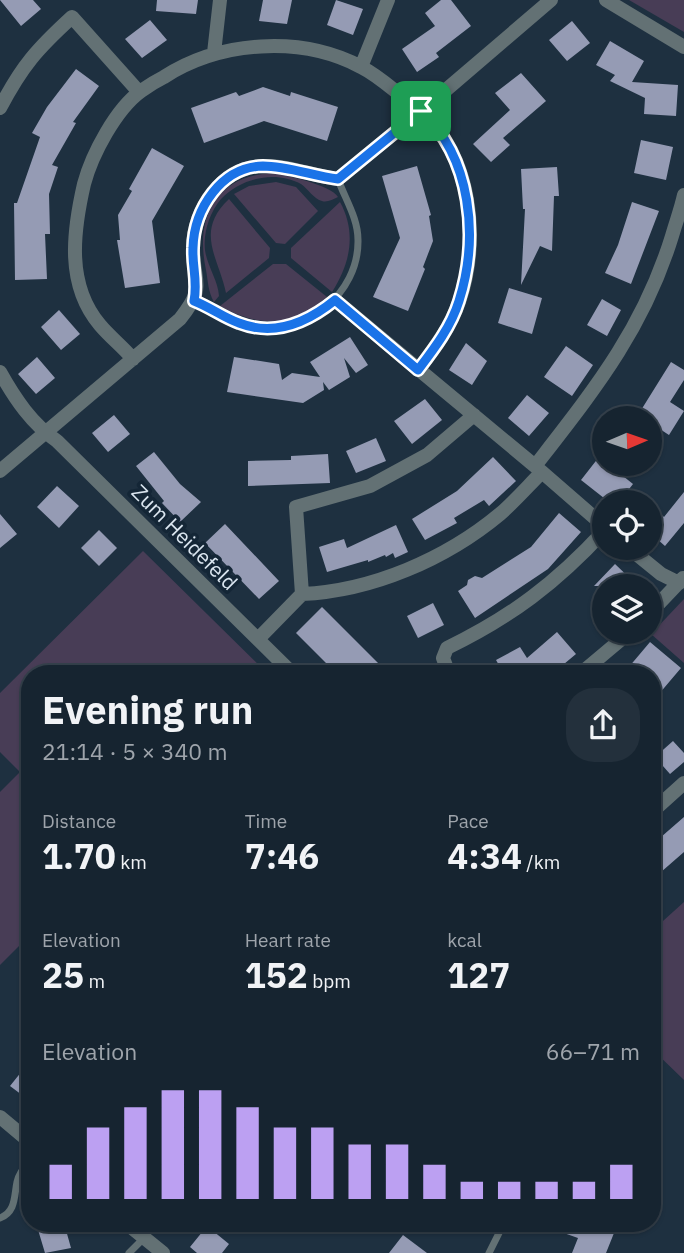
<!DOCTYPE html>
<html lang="en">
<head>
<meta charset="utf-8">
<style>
  :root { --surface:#162430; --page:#23303c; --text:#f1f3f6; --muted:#9ea4ab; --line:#35414c; --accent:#bca0f2 }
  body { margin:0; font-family:"IBM Plex Sans",sans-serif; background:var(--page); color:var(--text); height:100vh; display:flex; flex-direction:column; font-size:26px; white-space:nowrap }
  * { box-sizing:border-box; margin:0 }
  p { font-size:23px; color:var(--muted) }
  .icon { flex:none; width:38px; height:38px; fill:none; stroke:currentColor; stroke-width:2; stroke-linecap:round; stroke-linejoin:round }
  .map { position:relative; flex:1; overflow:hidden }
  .details { position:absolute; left:21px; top:665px; width:640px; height:567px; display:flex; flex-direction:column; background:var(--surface); border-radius:28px; box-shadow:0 2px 5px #0004,0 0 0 2px var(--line) }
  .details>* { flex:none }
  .needle { width:46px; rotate:88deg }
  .controls { position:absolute; left:592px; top:406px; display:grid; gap:14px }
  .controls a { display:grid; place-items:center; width:70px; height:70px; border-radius:50%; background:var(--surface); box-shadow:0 2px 5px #0004,0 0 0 2px var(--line); font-size:35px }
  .pin { position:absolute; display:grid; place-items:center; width:60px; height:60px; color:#fff; margin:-30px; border-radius:14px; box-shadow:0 4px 10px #0006 }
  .round { display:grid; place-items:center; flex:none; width:74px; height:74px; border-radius:28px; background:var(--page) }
  .headline { display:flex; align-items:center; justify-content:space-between; height:119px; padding:0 21px }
  h1 { font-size:38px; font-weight:700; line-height:52px }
  .stats { display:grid; grid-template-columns:repeat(3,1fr); gap:10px; height:119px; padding:7px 21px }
  .stats div { display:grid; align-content:center }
  .stats b { font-size:35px; font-weight:700 }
  .stats small { font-size:19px; font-weight:400 }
  .stats p { font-size:19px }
  .chart { height:196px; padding:14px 21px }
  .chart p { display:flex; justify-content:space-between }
  .chart svg { width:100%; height:126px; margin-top:7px; stroke:var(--accent); stroke-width:6 }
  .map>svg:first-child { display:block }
  .green { fill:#483d56 }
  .building { fill:#959bb4 }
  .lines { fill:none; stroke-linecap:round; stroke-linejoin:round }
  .service { stroke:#637174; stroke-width:7 }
  .minor { stroke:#637174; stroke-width:14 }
  .tertiary { stroke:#637174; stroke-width:14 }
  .route-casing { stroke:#fff; stroke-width:14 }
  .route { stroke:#1a73e8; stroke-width:9 }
  .labels { text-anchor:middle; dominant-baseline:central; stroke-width:7; stroke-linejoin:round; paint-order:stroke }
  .street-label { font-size:21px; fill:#dae5ef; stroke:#142636 }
</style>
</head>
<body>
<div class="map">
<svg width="684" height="1253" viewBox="0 0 684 1253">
  <rect width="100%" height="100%" fill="#1e3040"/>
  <!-- green -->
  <path class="green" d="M 629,0 L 684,0 L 684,32 Z
    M 271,173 C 286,175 331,185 338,197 C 333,199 327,203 322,201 C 314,199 308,189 301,184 C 275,170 241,178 221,199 C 210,212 203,232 205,250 C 207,266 218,280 219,296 L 214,302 C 208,292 208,281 206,270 C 195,219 214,177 271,173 Z
    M 276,182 L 296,187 L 318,211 L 285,244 L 276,243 L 234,194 L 249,186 Z
    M 229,199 L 270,248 L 269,258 L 226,293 C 219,258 194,232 229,199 Z
    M 340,202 C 357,233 350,264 332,292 L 291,258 L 291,248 Z
    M 273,264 L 286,264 L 327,297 C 291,327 260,328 220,306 Z
    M 143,551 L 268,674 L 30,674 L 30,935 L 0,965 L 0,792 L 20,772 L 0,752 L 0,693 Z
    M 684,599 L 684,663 L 651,634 Z
    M 684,902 L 684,1080 L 653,1050 L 653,930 Z"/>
  <!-- building -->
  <path class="building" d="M 0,0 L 33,0 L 41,9 L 21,26 Z
    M 157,0 L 198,0 L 196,14 L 156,11 Z
    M 263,0 L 292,0 L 287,24 L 259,21 Z
    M 336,0 L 363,9 L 353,35 L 327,25 Z
    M 441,0 L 451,0 L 471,26 L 436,53 L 439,57 L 417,72 L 402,49 L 435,26 L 425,13 Z
    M 150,20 L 167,40 L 142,58 L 125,39 Z
    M 572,21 L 590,43 L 567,61 L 549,40 Z
    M 610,41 L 644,61 L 632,82 L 678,85 L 676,116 L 644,114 L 645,98 L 610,81 L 615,75 L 596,65 Z
    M 76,69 L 99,86 L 73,122 L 76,123 L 52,165 L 58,167 L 49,194 L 50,234 L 45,234 L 47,279 L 15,280 L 14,203 L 17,203 L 40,137 L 32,133 L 47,107 Z
    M 521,73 L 546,101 L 503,138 L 510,145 L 491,162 L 473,144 L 510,110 L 495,93 Z
    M 263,87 L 290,96 L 291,92 L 338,107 L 327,141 L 264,121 L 204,143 L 191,108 L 236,92 L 239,96 Z
    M 641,140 L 673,147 L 666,180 L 634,173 Z
    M 152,148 L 184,166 L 152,221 L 160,283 L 125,288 L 117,240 L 120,240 L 118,215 L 132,191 L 129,189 Z
    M 417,166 L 431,215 L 429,216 L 433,241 L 423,267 L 425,269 L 408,311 L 373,297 L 400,238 L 382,176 Z
    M 557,167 L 559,196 L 554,196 L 552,251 L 540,246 L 521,285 L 525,209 L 523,209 L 521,169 Z
    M 632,202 L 659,211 L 631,284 L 605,273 L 618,245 Z
    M 509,288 L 542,298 L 532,334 L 498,323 Z
    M 602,299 L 621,310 L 607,336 L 587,325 Z
    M 59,310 L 80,334 L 61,350 L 41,327 Z
    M 350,337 L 368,365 L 356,373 L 344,358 L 350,377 L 329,390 L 323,382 L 324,390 L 303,403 L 227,392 L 234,357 L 279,364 L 282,380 L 292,373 L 320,377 L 310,362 Z
    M 466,343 L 487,361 L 472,385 L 449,370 Z
    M 566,346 L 593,365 L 572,396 L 544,377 Z
    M 37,357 L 55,378 L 36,394 L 18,374 Z
    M 671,362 L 684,370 L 684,380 L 670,402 L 684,411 L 669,435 L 649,422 L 649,418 L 643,418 L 638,415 Z
    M 527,395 L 549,413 L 529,436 L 508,418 Z
    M 425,399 L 442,420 L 412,444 L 394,421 Z
    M 114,415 L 130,434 L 108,452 L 92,433 Z
    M 376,438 L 386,461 L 356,473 L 346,451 Z
    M 154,452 L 180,484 L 201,502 L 180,522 L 162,503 L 164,501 L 136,466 Z
    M 328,454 L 330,483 L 248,486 L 248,461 L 291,460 L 291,456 Z
    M 493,457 L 516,481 L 489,506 L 484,500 L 454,518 L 457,523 L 425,540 L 412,519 L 457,491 Z
    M 599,457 L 604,461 L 604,464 L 608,464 L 633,484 L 619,502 L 609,502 L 581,480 Z
    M 57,486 L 79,506 L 59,528 L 37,507 Z
    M 684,492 L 684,523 L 665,546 L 649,532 L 649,522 L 658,512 L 664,517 Z
    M 559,513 L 581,532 L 548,569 L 475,618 L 458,591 L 467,585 L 468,580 L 475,576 L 482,578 L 531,547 Z
    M 0,514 L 17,534 L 0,548 Z
    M 225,524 L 279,581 L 259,599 L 205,543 Z
    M 396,525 L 408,552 L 395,558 L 393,553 L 386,557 L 385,555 L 368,562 L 368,560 L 327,572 L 319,547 L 344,539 L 347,548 Z
    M 99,530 L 117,548 L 99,566 L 81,548 Z
    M 615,564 L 638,586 L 594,586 Z
    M 433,603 L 444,625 L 418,638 L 407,616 Z
    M 322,607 L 389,674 L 337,674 L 296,633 Z
    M 557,632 L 576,654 L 552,674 L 504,674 L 496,660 L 520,647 L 527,658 Z
    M 650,642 L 681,668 L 653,701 L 653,674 L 623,674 Z
    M 673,741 L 684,753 L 684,762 L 670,774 L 655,757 Z
    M 684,817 L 684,852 L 653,879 L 653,844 Z
    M 30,1061 L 30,1101 L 10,1086 Z
    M 36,1223 L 64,1223 L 71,1248 L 45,1253 Z
    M 542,1223 L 603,1223 L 616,1228 L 606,1253 L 572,1253 L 578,1238 L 541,1225 Z
    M 207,1226 L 229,1244 L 222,1253 L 197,1253 L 190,1247 Z
    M 403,1235 L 427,1253 L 389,1253 Z"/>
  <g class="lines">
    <!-- service -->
    <path class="service" d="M 194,301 C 214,309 232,324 253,327 C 305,337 359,294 358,240 C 358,218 345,199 338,179
      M 0,1218 C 16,1212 14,1196 17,1182 C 19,1173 24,1167 30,1161
      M 129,1253 L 144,1238
      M 489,1253 L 504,1223"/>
    <!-- minor -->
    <path class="minor" d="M 606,0 L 684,47
      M 214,53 L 220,0
      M 361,67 L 388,0
      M 0,108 C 22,66 37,49 72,17 L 139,92
      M 335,300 L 535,466 L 604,526
      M 133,359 C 123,347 110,337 100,325 C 66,285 73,232 84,184 C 92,154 116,109 141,91 C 148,86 156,81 164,77 C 220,41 301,35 361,67 C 377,75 390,87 404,98 C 421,111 436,124 447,143 C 474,189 476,253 459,302 C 450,328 434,349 418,370
      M 0,372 C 15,399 32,424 57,441 L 293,674
      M 535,466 C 594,390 643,330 672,236 C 676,222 681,209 684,195
      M 0,471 L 180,319 C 207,285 193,284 193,248 C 193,210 221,167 263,166 C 288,165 313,176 338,179 L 433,101 L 551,0
      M 629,548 L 661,574 L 679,583
      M 302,594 L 296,507 L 370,486 L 427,455 L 474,415
      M 649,614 L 683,578
      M 258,639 L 302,594 C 372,591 446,559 500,514 C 515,501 528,486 542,472
      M 449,674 L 443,658 L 447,648 C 511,617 556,583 604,531
      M 580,674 L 630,632
      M 653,811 L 684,783"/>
    <!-- tertiary -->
    <path class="tertiary" d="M 0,1117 L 30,1142
      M 126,1223 L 163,1253"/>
  </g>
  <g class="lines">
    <!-- route casing -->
    <g class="route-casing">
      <path id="route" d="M 421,111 C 472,158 479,238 459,301 C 451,327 434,349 418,370 L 335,300 C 308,322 275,337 239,323 C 224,318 210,307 194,301 C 198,281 192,267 193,248 C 194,209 221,167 263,166 C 288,166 313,176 338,179 Z"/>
    </g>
    <!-- route -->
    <use href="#route" class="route"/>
  </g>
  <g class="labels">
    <!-- street labels -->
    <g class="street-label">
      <text transform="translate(185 537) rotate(45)">Zum Heidefeld</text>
    </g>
  </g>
</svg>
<div class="controls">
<a><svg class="needle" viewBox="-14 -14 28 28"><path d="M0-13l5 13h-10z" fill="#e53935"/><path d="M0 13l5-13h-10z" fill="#9ea4ab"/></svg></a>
<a><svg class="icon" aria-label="locate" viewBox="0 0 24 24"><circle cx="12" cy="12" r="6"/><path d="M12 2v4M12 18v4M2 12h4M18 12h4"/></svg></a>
<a><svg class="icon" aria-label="layers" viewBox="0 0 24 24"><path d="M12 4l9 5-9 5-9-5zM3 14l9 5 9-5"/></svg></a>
</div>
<div class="pin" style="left:421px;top:111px;background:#1e9e55"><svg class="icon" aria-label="arrive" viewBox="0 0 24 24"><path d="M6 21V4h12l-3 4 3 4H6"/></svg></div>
<section class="details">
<div class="headline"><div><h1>Evening run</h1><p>21:14 · 5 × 340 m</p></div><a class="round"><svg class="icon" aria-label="share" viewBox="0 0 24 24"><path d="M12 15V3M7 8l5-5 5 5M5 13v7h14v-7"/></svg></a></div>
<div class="stats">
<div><p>Distance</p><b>1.70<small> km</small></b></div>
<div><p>Time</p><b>7:46</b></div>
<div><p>Pace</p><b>4:34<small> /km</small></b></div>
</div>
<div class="stats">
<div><p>Elevation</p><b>25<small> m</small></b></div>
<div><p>Heart rate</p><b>152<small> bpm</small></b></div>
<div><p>kcal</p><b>127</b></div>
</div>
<div class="chart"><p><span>Elevation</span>66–71 m</p>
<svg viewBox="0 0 160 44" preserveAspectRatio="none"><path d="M5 44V32M15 44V19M25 44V12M35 44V6M45 44V6M55 44V12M65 44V19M75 44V19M85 44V25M95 44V25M105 44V32M115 44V38M125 44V38M135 44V38M145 44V38M155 44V32"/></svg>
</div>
</section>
</div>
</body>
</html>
